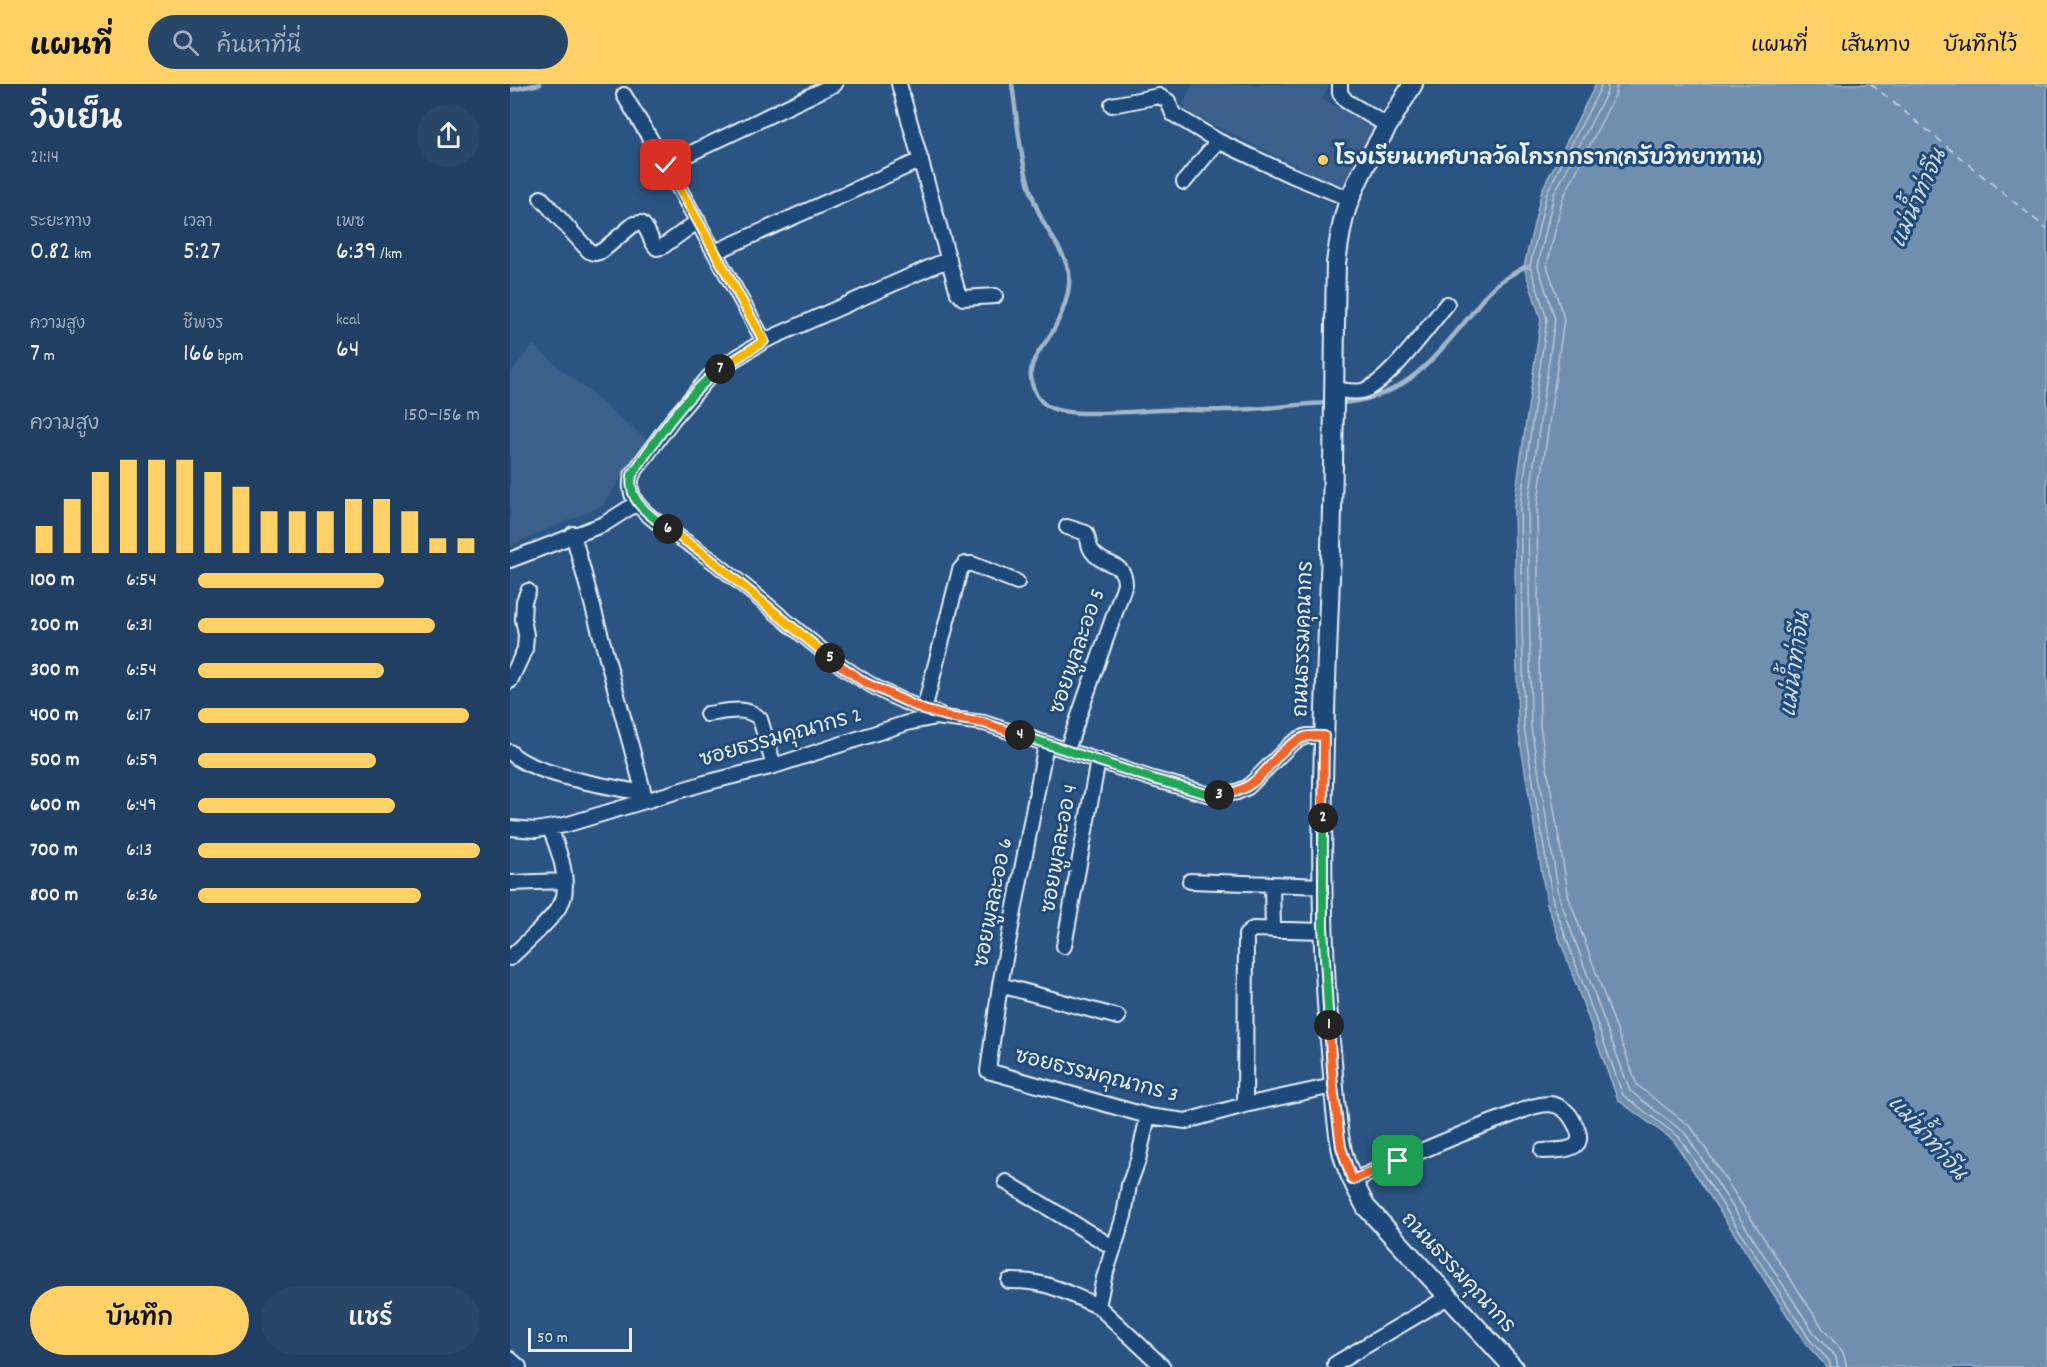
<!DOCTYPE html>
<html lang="th">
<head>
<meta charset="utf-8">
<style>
  :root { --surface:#203f62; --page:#284668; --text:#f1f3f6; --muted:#a2afbe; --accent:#ffd166 }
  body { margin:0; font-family:Dekko,"Playpen Sans Thai",sans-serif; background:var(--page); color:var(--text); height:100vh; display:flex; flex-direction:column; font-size:22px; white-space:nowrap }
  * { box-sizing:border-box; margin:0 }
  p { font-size:20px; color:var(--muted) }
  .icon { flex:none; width:33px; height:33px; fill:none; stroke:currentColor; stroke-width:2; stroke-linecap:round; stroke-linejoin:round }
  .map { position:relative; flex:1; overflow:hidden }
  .side { display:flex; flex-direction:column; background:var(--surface); width:510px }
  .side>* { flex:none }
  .scale { position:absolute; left:18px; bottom:15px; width:104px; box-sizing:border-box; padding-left:6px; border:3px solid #e8f1f8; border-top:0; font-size:16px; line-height:21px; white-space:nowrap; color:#e8f1f8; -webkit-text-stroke:4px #1f4a7a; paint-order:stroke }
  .pin { position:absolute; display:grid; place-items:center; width:51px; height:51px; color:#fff; margin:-26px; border-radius:12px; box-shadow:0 3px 9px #0006 }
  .km { position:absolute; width:30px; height:30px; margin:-15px; border-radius:50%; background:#222; color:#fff; font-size:16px; line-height:30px; text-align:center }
  .round { display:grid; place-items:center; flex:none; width:63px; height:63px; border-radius:32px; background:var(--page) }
  .overview { display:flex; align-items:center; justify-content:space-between; height:102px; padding:0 30px }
  h1 { font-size:33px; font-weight:600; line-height:45px }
  .stats { display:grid; grid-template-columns:repeat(3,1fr); gap:9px; height:102px; padding:6px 30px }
  .stats div { display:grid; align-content:center }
  .stats b { font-size:26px; font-weight:600 }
  .stats small { font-size:16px; font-weight:400 }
  .stats p { font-size:16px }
  .chart { height:168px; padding:12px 30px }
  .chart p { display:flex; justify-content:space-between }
  .chart svg { width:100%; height:108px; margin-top:6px; stroke:var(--accent); stroke-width:6 }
  .primary-button { display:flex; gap:12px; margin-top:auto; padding:12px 30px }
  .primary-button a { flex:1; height:69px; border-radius:36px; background:var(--accent); color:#111; font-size:24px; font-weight:600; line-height:69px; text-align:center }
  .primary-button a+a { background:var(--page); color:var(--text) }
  ul { padding:0 30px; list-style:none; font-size:20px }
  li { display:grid; grid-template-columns:96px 72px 1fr; align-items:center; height:45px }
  li i { height:15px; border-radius:8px; background:var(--accent) }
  header { display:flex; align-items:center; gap:36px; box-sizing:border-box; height:84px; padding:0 30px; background:var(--accent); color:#111 }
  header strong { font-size:28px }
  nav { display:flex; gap:33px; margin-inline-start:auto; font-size:21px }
  .search { width:420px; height:54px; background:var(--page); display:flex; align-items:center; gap:15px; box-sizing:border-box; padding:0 21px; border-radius:33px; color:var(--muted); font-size:22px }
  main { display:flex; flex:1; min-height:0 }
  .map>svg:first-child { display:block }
  .built { fill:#3a608b }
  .water { fill:#708ead; stroke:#a0b6cb; stroke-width:1.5 }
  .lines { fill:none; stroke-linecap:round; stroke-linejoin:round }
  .shore { stroke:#b8c9da; stroke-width:1.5 }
  .stream { stroke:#a0b6cb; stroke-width:4.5 }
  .ferry { stroke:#d0dde9; stroke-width:1.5; stroke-dasharray:8 6; stroke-linecap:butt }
  .minor-casing { stroke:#e8f1f8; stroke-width:18 }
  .tertiary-casing { stroke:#e8f1f8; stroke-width:22 }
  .minor { stroke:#1f4a7a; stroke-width:14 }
  .tertiary { stroke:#1f4a7a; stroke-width:18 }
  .split-1-casing { stroke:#fff; stroke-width:12 }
  .split-2-casing { stroke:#fff; stroke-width:12 }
  .split-3-casing { stroke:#fff; stroke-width:12 }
  .split-4-casing { stroke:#fff; stroke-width:12 }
  .split-5-casing { stroke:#fff; stroke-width:12 }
  .split-6-casing { stroke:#fff; stroke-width:12 }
  .split-7-casing { stroke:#fff; stroke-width:12 }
  .split-8-casing { stroke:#fff; stroke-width:12 }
  .split-9-casing { stroke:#fff; stroke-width:12 }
  .split-1 { stroke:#f0652b; stroke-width:8 }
  .split-2 { stroke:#22a559; stroke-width:8 }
  .split-3 { stroke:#f0652b; stroke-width:8 }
  .split-4 { stroke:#22a559; stroke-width:8 }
  .split-5 { stroke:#f0652b; stroke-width:8 }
  .split-6 { stroke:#f5b400; stroke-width:8 }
  .split-7 { stroke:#22a559; stroke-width:8 }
  .split-8 { stroke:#f5b400; stroke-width:8 }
  .split-9 { stroke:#f5b400; stroke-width:8 }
  .poi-dot { fill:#ffd166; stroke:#1f4a7a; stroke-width:2 }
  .labels { text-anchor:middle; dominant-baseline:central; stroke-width:6; stroke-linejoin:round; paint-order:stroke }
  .poi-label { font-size:21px; font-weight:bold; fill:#e8f1f8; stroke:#1f4a7a; text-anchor:start }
  .street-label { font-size:21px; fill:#e8f1f8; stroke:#1f4a7a }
  .water-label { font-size:22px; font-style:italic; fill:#d0dde9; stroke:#1f4a7a }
</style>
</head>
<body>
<header>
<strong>แผนที่</strong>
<div class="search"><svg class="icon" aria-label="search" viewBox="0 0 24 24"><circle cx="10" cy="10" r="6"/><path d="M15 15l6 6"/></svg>ค้นหาที่นี่</div>
<nav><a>แผนที่</a><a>เส้นทาง</a><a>บันทึกไว้</a></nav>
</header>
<main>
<section class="side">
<div class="overview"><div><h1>วิ่งเย็น</h1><p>21:14</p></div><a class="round"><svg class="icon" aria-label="share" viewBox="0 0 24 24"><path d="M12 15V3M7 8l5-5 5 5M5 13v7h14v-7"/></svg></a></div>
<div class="stats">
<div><p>ระยะทาง</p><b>0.82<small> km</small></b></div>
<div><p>เวลา</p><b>5:27</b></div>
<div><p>เพซ</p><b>6:39<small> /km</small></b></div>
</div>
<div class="stats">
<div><p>ความสูง</p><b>7<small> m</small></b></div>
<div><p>ชีพจร</p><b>166<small> bpm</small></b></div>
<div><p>kcal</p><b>64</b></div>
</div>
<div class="chart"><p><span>ความสูง</span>150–156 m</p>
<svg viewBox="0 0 160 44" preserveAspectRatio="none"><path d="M5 44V33M15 44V22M25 44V11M35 44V6M45 44V6M55 44V6M65 44V11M75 44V17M85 44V27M95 44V27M105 44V27M115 44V22M125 44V22M135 44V27M145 44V38M155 44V38"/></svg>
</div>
<ul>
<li><b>100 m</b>6:54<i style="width:66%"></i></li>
<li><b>200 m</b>6:31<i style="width:84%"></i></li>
<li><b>300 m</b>6:54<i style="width:66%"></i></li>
<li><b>400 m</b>6:17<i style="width:96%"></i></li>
<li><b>500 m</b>6:59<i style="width:63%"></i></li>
<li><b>600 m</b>6:49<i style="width:70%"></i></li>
<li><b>700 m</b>6:13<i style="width:100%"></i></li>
<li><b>800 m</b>6:36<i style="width:79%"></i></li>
</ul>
<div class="primary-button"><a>บันทึก</a><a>แชร์</a></div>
</section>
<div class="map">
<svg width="1537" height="1283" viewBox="0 0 1537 1283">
  <rect width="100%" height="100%" fill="#2b5482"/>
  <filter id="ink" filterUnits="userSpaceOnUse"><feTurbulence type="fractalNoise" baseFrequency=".0167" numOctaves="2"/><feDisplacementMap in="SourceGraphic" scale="12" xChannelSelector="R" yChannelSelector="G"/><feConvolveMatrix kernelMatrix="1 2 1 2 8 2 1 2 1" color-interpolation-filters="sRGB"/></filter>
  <g filter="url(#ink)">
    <!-- built -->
    <path class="built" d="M 682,0 L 820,0 L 812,15 L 867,46 L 835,106 L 671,25 Z
      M 23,261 L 137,356 L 92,422 L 0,462 L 0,289 Z"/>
    <!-- water -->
    <path class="water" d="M 1086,0 L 1537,0 L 1537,1283 L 1317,1283 L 1296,1260 L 1164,1057 L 1108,1016 L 1037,820 L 1008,644 L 1004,421 L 1031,235 L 1014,183 L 1032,106 Z"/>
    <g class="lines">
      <!-- shore -->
      <path class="shore" d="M 1091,0 L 1090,5 L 1037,108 L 1020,182 L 1037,235 L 1010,422 L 1014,643 L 1043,818 L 1113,1011 L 1169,1053 L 1300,1256 L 1319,1277 L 1321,1283
        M 1098,0 L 1097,8 L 1044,110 L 1028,182 L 1045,235 L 1018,422 L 1021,643 L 1050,816 L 1120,1007 L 1175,1049 L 1306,1252 L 1326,1273 L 1328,1283
        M 1107,0 L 1105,11 L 1053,114 L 1037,181 L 1054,235 L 1027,423 L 1030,642 L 1059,814 L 1127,1001 L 1182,1044 L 1314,1246 L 1333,1268 L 1337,1283"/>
      <!-- stream -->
      <path class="stream" d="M 502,0 C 508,42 511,89 529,129 C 537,149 555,167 559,189 C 561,208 553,228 544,245 C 536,260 519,275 521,293 C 522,305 528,317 539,323 C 560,334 627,327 652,326 C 673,325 694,327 715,326 C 750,326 785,320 819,319
        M 0,6 L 30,0
        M 828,319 C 893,316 920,279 959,233 C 967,222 976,209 986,201 C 994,194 1005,189 1014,183 L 1019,183"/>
      <!-- ferry -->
      <path class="ferry" d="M 1361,0 L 1537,145"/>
      <!-- minor casing -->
      <g class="minor-casing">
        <path id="minor" d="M 389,0 L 448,209 L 453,214 L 485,212
          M 830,0 L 830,9 L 836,17 L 878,42
          M 114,11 L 156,81 L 254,257
          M 602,21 L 649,12 L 658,17 L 663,30 L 708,57
          M 156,81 L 325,0
          M 674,98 L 708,57 L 776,89 L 840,115
          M 31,114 L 79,167 L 85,169 L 92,167 L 124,140 L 131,139 C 140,145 139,157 147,164 L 152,163 L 188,137
          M 205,168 L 411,76
          M 824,305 C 833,306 842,309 852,307 C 878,300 918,242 937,220
          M 557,443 L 576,449 C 579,455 578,462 582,467 C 592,483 615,476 615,500 L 557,666
          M 63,450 L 136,717
          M 0,476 L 94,440 L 127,419
          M 0,597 L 15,565 L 16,551 L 13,535 L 14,517 L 18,507
          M 414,626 L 450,486 L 455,480 L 462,480 L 507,498
          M 197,630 C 215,628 236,621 250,635 L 264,682
          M 429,630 C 394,620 361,603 332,582 C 284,546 240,504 192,469 C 172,454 140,437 126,418 C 120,409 120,401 122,391 L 163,335 L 199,293 L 221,277 L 254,257 L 439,175
          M 536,660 L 490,901 L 478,987 L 638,1032 L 676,1037 L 735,1021 L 823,1002
          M 0,668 C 22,691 101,703 134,709
          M 0,744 L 26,746 L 55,741 L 195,699 L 264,682 L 397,639 L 426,633 L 474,639 L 643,695 L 697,710 L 708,711 L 727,708 L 738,703 L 780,661 L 789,655 L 797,652 L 814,652
          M 680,797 L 813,802
          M 0,799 L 54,797
          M 762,800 L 763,846
          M 554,862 L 588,676
          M 0,874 C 14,860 51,829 54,812 C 58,789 48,765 40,744
          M 490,901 L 608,933
          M 735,1021 L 736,851 L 743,845 L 813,847
          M 638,1032 L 628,1076 L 619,1101 L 614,1132 L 594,1194 L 588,1222 L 653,1283
          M 842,1097 C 893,1075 943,1052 996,1033 C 1009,1028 1025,1020 1040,1020 C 1049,1021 1058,1027 1062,1035 C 1082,1067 1056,1066 1032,1067
          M 496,1098 L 604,1164
          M 499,1197 C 538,1196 553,1208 588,1222
          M 0,1275 L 9,1283
          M 825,1280 L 938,1213"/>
      </g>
      <!-- tertiary casing -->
      <g class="tertiary-casing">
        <path id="tertiary" d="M 903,0 C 880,38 854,78 838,120 C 831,139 829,159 826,179 C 824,284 824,389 820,494 C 814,648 806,803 820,957 C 824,992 824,1027 831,1062 C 835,1084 846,1104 856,1123 L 1003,1283"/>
      </g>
      <!-- minor -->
      <use href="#minor" class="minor"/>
      <!-- tertiary -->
      <use href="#tertiary" class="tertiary"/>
    </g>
  </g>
  <g class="lines" filter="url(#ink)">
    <!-- split-1 casing -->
    <g class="split-1-casing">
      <path id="split-1" d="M 819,941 L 823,1002 L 831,1063 L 842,1096 L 888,1077"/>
    </g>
    <!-- split-2 casing -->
    <g class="split-2-casing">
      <path id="split-2" d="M 813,734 L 813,842 L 819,941"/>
    </g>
    <!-- split-3 casing -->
    <g class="split-3-casing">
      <path id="split-3" d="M 709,711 C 757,707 759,666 795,653 C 800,651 807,652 814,652 L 813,734"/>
    </g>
    <!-- split-4 casing -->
    <g class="split-4-casing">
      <path id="split-4" d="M 510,651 L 643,695 L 697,710 L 709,711"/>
    </g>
    <!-- split-5 casing -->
    <g class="split-5-casing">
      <path id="split-5" d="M 320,574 L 354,598 L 414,626 L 444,634 L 474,639 L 510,651"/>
    </g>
    <!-- split-6 casing -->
    <g class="split-6-casing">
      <path id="split-6" d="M 158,445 L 193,469 L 320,574"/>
    </g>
    <!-- split-7 casing -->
    <g class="split-7-casing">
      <path id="split-7" d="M 158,445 C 139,430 117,418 122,391 C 146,355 176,311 210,285"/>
    </g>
    <!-- split-8 casing -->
    <g class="split-8-casing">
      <path id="split-8" d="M 179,121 L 254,257 L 210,285"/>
    </g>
    <!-- split-9 casing -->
    <g class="split-9-casing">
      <path id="split-9" d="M 156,81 L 179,121"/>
    </g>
    <!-- split-1 -->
    <use href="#split-1" class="split-1"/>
    <!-- split-2 -->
    <use href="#split-2" class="split-2"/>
    <!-- split-3 -->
    <use href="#split-3" class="split-3"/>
    <!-- split-4 -->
    <use href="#split-4" class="split-4"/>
    <!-- split-5 -->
    <use href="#split-5" class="split-5"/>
    <!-- split-6 -->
    <use href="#split-6" class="split-6"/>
    <!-- split-7 -->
    <use href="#split-7" class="split-7"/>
    <!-- split-8 -->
    <use href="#split-8" class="split-8"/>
    <!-- split-9 -->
    <use href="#split-9" class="split-9"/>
  </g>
  <!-- markers -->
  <circle class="poi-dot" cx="813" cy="76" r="6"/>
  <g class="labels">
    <!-- poi labels -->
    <g class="poi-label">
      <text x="825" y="76">โรงเรียนเทศบาลวัดโกรกกราก(กรับวิทยาทาน)</text>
    </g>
    <!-- street labels -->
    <g class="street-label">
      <text transform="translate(795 555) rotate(-88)">ถนนธรรมคุณากร</text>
      <text transform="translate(569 568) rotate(-71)">ซอยพูลละออ 5</text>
      <text transform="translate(271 655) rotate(-16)">ซอยธรรมคุณากร 2</text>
      <text transform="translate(551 765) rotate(-80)">ซอยพูลละออ 4</text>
      <text transform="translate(485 819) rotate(-79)">ซอยพูลละออ 6</text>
      <text transform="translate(586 993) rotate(14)">ซอยธรรมคุณากร 3</text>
      <text transform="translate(947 1190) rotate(47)">ถนนธรรมคุณากร</text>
    </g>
    <!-- water labels -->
    <g class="water-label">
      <text transform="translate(1410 115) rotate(-66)">แม่น้ำท่าจีน</text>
      <text transform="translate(1287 581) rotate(-82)">แม่น้ำท่าจีน</text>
      <text transform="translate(1416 1055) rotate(48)">แม่น้ำท่าจีน</text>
    </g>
  </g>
</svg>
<div class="scale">50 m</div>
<div class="pin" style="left:888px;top:1077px;background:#1e9e55"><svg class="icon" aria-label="arrive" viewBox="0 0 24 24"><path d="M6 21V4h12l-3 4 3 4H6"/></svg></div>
<div class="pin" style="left:156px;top:81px;background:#d93025"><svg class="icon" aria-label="check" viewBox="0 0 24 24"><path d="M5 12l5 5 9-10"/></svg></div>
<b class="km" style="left:819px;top:941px">1</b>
<b class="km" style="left:813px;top:734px">2</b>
<b class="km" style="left:709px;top:711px">3</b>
<b class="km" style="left:510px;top:651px">4</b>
<b class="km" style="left:320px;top:574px">5</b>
<b class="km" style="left:158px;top:445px">6</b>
<b class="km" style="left:210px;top:285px">7</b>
</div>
</main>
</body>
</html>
